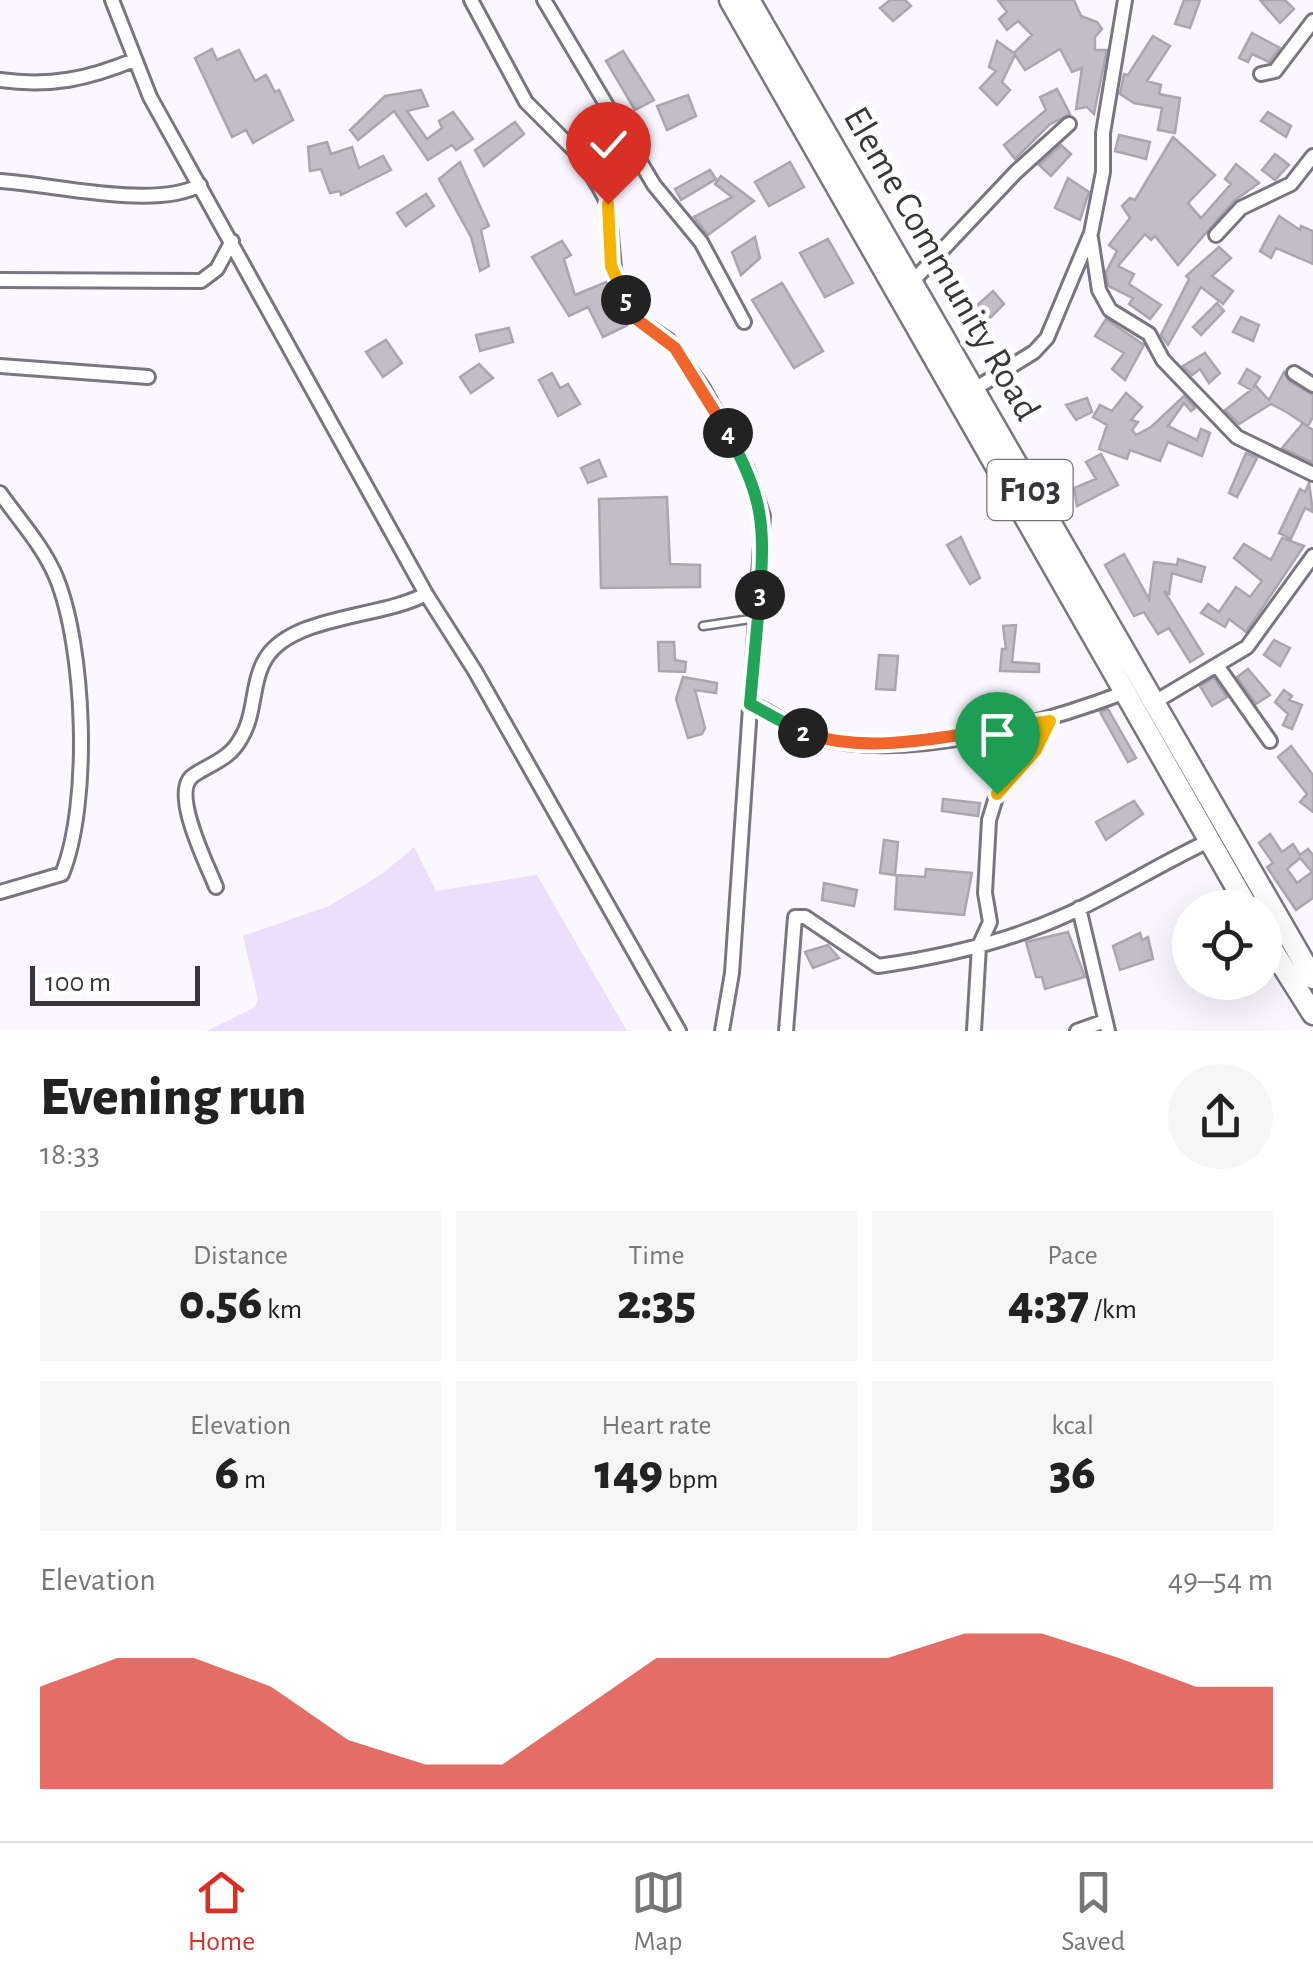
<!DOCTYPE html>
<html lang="en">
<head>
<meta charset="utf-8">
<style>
  :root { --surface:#fff; --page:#f6f6f6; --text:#222; --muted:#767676; --line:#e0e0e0; --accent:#d93025 }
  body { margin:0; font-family:"Alegreya Sans",sans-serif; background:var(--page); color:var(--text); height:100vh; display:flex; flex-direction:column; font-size:38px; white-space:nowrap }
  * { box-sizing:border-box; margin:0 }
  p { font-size:32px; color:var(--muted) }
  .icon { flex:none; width:55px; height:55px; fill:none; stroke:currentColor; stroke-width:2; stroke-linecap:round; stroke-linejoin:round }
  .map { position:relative; height:1031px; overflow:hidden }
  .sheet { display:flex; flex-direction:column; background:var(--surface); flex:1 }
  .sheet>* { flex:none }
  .fabs { position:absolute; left:1172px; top:890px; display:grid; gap:20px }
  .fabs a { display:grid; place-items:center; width:110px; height:110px; border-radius:50%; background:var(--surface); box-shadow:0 10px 40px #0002; font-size:50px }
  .scale { position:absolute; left:30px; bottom:25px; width:170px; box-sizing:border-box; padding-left:10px; border:5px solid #38363a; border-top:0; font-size:28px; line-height:35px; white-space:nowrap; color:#38363a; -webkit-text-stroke:8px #fff; paint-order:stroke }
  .pin { position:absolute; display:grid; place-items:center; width:85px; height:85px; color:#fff; margin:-102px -42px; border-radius:50% 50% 50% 0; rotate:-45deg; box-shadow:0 0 10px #0007 }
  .pin .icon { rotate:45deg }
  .km { position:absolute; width:50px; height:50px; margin:-25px; border-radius:50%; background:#222; color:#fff; font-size:28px; line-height:50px; text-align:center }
  .round { display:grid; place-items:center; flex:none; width:105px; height:105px; border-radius:52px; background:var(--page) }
  .headline { display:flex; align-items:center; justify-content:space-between; height:170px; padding:0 40px }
  h1 { font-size:55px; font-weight:800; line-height:75px }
  .figures { display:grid; grid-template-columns:repeat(3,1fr); gap:15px; height:170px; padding:10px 40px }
  .figures div { display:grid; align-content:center; border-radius:0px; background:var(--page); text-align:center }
  .figures b { font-size:50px; font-weight:800 }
  .figures small { font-size:28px; font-weight:400 }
  .figures p { font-size:28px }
  .chart { height:280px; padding:20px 40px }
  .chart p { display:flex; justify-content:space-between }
  .chart svg { width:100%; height:180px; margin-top:10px; fill:var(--accent); opacity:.7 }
  .tab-bar { display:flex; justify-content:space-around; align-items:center; height:140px; border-top:2px solid var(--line); background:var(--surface); font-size:28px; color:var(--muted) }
  .tab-bar a { display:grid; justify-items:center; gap:5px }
  .tab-bar .active { color:var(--accent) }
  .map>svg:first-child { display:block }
  .green { fill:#ecdffb }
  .building { fill:#c2bdc7; stroke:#aaa6af; stroke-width:2.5; fill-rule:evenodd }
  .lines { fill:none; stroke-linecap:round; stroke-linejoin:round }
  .lane-casing { stroke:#7a767f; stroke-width:11 }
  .street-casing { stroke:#7a767f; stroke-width:18 }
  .primary-casing { stroke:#7a767f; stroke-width:25 }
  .lane { stroke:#fff; stroke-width:6 }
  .street { stroke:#fff; stroke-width:12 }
  .primary { stroke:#fff; stroke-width:20 }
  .split-1-casing { stroke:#fff; stroke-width:20 }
  .split-2-casing { stroke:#fff; stroke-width:20 }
  .split-3-casing { stroke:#fff; stroke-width:20 }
  .split-4-casing { stroke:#fff; stroke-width:20 }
  .split-5-casing { stroke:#fff; stroke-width:20 }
  .split-6-casing { stroke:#fff; stroke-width:20 }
  .split-1 { stroke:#f5b400; stroke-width:12 }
  .split-2 { stroke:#f0652b; stroke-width:12 }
  .split-3 { stroke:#22a559; stroke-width:12 }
  .split-4 { stroke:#22a559; stroke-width:12 }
  .split-5 { stroke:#f0652b; stroke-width:12 }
  .split-6 { stroke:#f5b400; stroke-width:12 }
  .labels { text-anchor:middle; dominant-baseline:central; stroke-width:10; stroke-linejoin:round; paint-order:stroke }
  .shield { fill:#fff; stroke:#747275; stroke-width:2.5 }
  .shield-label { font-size:35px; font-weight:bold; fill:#38363a }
  .street-label { font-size:38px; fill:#38363a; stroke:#fff }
</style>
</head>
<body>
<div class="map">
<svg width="1313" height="1031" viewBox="0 0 1313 1031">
  <rect width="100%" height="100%" fill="#faf7fe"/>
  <!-- green -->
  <path class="green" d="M 414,847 L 436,891 L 537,875 L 627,1031 L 207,1031 L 255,1007 L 258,999 L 243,936 L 329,906 L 382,874 Z"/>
  <!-- building -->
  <path class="building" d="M 890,0 L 905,0 L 911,6 L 893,21 L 880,8 Z
    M 998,0 L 1074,0 L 1081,16 L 1097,22 L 1102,29 L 1095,37 L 1095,50 L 1107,50 L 1094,114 L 1087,107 L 1076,109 L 1082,68 L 1072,72 L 1060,49 L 1025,70 L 1015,55 L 1002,82 L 1010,90 L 997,105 L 980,88 L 996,71 L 989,67 L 997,41 L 1014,53 L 1032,35 L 1018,21 L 1007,30 L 999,19 L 1007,12 Z
    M 1184,0 L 1200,0 L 1190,28 L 1175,24 Z
    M 1260,0 L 1285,0 L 1294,9 L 1280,23 Z
    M 1252,33 L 1280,48 L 1269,62 L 1252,54 L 1248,62 L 1239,58 Z
    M 1153,36 L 1170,46 L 1147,81 L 1161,85 L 1159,94 L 1180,98 L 1175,133 L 1158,130 L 1162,108 L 1134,103 L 1120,94 L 1124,74 L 1128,75 Z
    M 212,49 L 217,60 L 239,50 L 255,81 L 266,75 L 275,92 L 279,90 L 293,120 L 253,143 L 246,130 L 232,137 L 195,58 Z
    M 623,51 L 654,100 L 635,110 L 606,61 Z
    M 1057,89 L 1070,114 L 1049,125 L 1015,159 L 1004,145 L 1046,110 L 1040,97 Z
    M 421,90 L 428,106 L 407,111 L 427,139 L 442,128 L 439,121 L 453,112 L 473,139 L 456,150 L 452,145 L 428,160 L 394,111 L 358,140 L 350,130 L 385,96 Z
    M 688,95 L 696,116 L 667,130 L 657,106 Z
    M 1268,112 L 1291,126 L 1286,137 L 1261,121 Z
    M 515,122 L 524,134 L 484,166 L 475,150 Z
    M 1119,135 L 1150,142 L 1146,159 L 1115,151 Z
    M 1173,137 L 1215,175 L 1188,203 L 1201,218 L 1231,184 L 1225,179 L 1236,164 L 1259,183 L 1234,201 L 1178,265 L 1155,236 L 1151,240 L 1145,234 L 1118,266 L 1134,274 L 1129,284 L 1161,305 L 1150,319 L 1129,304 L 1133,298 L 1108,286 L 1106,272 L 1117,251 L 1109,245 L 1130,218 L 1122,206 L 1130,198 L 1135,200 Z
    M 327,142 L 331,154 L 352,147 L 359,168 L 383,156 L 391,170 L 341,195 L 340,191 L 330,193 L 321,169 L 310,171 L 308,147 Z
    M 1061,145 L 1071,154 L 1051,176 L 1039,165 Z
    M 1275,154 L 1289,165 L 1275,180 L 1262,170 Z
    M 460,162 L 489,226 L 481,230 L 489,266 L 480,271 L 471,237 L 439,179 Z
    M 790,162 L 804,187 L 769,206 L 755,182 Z
    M 710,170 L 716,179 L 681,200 L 675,189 Z
    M 721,176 L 754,201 L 708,235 L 694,217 L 732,197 L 715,184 Z
    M 1068,178 L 1089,192 L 1080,220 L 1055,208 Z
    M 426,194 L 434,206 L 406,226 L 397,213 Z
    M 1279,216 L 1300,230 L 1301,226 L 1313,231 L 1313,264 L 1276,248 L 1271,258 L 1260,251 Z
    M 755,237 L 760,258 L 741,275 L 732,252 Z
    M 828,239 L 853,283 L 825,297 L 800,253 Z
    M 562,241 L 571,255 L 564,259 L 575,295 L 606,282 L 628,325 L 603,337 L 588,307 L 569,316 L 532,257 Z
    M 1219,247 L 1231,258 L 1212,276 L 1233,291 L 1223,304 L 1201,287 L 1168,345 L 1161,335 L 1189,279 L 1186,276 Z
    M 782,283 L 823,351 L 794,368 L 752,300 Z
    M 993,291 L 1004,304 L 987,321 L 974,308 Z
    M 1217,303 L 1224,311 L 1201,335 L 1193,327 Z
    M 1241,317 L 1259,325 L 1253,341 L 1233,332 Z
    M 1106,319 L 1144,345 L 1125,380 L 1112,369 L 1124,353 L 1095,336 Z
    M 509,328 L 513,342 L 480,351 L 476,335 Z
    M 386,340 L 402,363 L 383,377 L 366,352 Z
    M 1205,353 L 1220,373 L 1209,383 L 1200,369 L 1192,375 L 1183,366 Z
    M 479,364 L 493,378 L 471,393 L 460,377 Z
    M 1247,369 L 1260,377 L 1253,388 L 1256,386 L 1269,400 L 1284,372 L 1289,381 L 1313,395 L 1313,417 L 1308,426 L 1304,424 L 1313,430 L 1313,463 L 1282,448 L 1303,423 L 1288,413 L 1271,404 L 1239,424 L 1225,410 L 1251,390 L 1239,383 Z
    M 552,373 L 560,388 L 568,384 L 580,404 L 558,416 L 539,380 Z
    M 1126,393 L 1142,407 L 1131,420 L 1138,422 L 1132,430 L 1136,435 L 1151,427 L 1184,396 L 1195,408 L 1191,411 L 1184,403 L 1168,426 L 1197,440 L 1201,429 L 1210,433 L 1202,456 L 1168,442 L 1160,461 L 1130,450 L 1127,459 L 1099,449 L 1107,425 L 1093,417 L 1100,405 L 1112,411 Z
    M 1087,398 L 1092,412 L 1076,420 L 1066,405 Z
    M 1246,453 L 1257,458 L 1237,497 L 1229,493 Z
    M 1101,454 L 1118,485 L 1077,506 L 1074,488 L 1096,479 L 1086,462 Z
    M 599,460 L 606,476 L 588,483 L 581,468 Z
    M 1309,483 L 1313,512 L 1305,508 L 1291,539 L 1279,533 L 1300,489 L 1305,492 Z
    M 667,497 L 670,564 L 700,565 L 700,587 L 601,588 L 599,499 Z
    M 961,537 L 980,578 L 970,584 L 947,545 Z
    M 1282,538 L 1304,546 L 1246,632 L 1229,619 L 1225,627 L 1201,613 L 1208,604 L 1219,612 L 1236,587 L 1250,597 L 1262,581 L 1234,558 L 1244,544 L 1271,560 Z
    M 1124,554 L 1149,599 L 1154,562 L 1177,565 L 1178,559 L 1205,567 L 1201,582 L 1172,573 L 1169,594 L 1164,591 L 1203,654 L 1190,662 L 1169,628 L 1158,634 L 1144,612 L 1134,616 L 1105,565 Z
    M 1016,625 L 1012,662 L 1039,664 L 1039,672 L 1000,671 L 1002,649 L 1006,649 L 1003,626 Z
    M 1274,640 L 1290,648 L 1280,666 L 1264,655 Z
    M 658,642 L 674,642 L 675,660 L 686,662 L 685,672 L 659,671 Z
    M 879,655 L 898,656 L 895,690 L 876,689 Z
    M 1248,669 L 1270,695 L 1256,704 L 1237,677 Z
    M 683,677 L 717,683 L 716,693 L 695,690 L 705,728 L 702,734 L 688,738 L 676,699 Z
    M 1214,678 L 1227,697 L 1212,706 L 1200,686 Z
    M 1284,690 L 1292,696 L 1289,700 L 1302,705 L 1292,729 L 1283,725 L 1288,714 L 1275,702 Z
    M 1108,709 L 1136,758 L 1128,762 L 1100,712 Z
    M 1291,746 L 1313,775 L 1313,812 L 1300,802 L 1307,794 L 1278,757 Z
    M 943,799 L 980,803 L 978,816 L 942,811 Z
    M 1134,801 L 1143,814 L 1106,840 L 1096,822 Z
    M 1270,834 L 1282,852 L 1293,844 L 1300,855 L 1308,849 L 1313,855 L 1313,898 L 1296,910 L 1267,867 L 1273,863 L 1259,843 ZM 1300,858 L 1312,872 L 1297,883 L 1287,869 Z
    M 884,840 L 898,842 L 895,875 L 880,873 Z
    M 926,869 L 972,873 L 964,915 L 895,909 L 897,875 L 925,877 Z
    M 824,883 L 857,890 L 854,906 L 822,900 Z
    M 1068,932 L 1085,977 L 1045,989 L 1042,977 L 1036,977 L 1026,942 Z
    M 1140,933 L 1142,940 L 1148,937 L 1153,959 L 1120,970 L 1113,946 Z
    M 828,945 L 839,958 L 813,968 L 805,952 Z"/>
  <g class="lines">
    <!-- lane casing -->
    <g class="lane-casing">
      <path id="lane" d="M 703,626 L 757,618"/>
    </g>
    <!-- street casing -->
    <g class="street-casing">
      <path id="street" d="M 112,0 L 150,97 L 426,594 L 475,671 L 679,1031
        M 471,0 L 526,102 L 581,157 L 599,187 L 608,204 L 615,278 L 635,318 L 668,340 L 703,388 L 747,469 L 763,516 L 732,973 L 722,1031
        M 544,0 L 654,185 L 701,242 L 744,322
        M 1261,74 L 1275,71 L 1313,21
        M 0,80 C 50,87 88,79 134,60
        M 0,181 C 53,184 155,210 200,185
        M 1216,235 L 1241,208 L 1291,184 L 1313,156
        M 1091,238 L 1099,290 L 1110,310 L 1149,334 L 1163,360 L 1237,437 L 1313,474
        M 0,280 L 201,281 L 217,269 L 232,241
        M 911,283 L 1016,172 L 1069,124
        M 0,366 L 148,377
        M 1294,373 L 1313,385
        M 973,390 L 1034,352 L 1047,338 L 1091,233 L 1103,172 L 1103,133 L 1125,0
        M 0,493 C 19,520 43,546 56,577 C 85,647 91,803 62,874 L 0,892
        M 1218,667 L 1270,741
        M 1153,703 L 1247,647 L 1313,556
        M 750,704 C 775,712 792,732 819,738 C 909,761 1038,725 1123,693
        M 216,887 C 207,864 169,790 194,775 C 212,763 230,759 241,738 C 256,714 251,682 266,658 C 293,615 382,618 426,594
        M 1079,908 L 1108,1031
        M 786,1031 L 795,917 L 805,917 L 878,966 C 942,957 1007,942 1066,915 C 1115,893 1161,863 1211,840
        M 974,1031 L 979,946 L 990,922 L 985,893 L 989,820 L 997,794 L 1036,750 L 1050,721
        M 1077,1031 L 1105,1021"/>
    </g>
    <!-- primary casing -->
    <g class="primary-casing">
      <path id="primary" d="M 730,0 L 1248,908
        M 749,0 L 1313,978
        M 1265,938 L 1313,1014"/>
    </g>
    <!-- lane -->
    <use href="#lane" class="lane"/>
    <!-- street -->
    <use href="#street" class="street"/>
    <!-- primary -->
    <use href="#primary" class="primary"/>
  </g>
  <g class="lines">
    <!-- split-1 casing -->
    <g class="split-1-casing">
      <path id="split-1" d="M 972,733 L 1050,721 L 1036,750 L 997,794"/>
    </g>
    <!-- split-2 casing -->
    <g class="split-2-casing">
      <path id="split-2" d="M 803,733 C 858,751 916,742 972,733"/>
    </g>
    <!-- split-3 casing -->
    <g class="split-3-casing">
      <path id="split-3" d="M 760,595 L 750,704 L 803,733"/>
    </g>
    <!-- split-4 casing -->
    <g class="split-4-casing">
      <path id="split-4" d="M 728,433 C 763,499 765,522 760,595"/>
    </g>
    <!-- split-5 casing -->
    <g class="split-5-casing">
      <path id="split-5" d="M 626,300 L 635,318 L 675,348 L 728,433"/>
    </g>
    <!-- split-6 casing -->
    <g class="split-6-casing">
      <path id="split-6" d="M 608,204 L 611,266 L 626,300"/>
    </g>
    <!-- split-1 -->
    <use href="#split-1" class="split-1"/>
    <!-- split-2 -->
    <use href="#split-2" class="split-2"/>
    <!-- split-3 -->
    <use href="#split-3" class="split-3"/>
    <!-- split-4 -->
    <use href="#split-4" class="split-4"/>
    <!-- split-5 -->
    <use href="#split-5" class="split-5"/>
    <!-- split-6 -->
    <use href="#split-6" class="split-6"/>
  </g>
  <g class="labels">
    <!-- shield labels -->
    <rect class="shield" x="987.5" y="460" width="85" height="60" rx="8"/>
    <g class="shield-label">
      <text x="1030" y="490">F103</text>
    </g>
    <!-- street labels -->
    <g class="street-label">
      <text transform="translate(941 264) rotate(60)">Eleme Community Road</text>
    </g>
  </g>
</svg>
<div class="fabs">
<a><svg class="icon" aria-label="locate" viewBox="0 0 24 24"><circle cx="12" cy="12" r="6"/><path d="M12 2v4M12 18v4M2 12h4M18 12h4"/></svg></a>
</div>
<div class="scale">100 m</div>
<div class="pin" style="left:997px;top:794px;background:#1e9e55"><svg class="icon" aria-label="arrive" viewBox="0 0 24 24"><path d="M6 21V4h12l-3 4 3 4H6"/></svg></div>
<div class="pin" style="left:608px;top:204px;background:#d93025"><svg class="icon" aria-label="check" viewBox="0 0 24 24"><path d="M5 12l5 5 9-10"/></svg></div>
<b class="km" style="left:803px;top:733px">2</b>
<b class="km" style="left:760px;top:595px">3</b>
<b class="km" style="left:728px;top:433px">4</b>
<b class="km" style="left:626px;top:300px">5</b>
</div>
<section class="sheet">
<div class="headline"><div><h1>Evening run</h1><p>18:33</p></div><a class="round"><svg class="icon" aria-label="share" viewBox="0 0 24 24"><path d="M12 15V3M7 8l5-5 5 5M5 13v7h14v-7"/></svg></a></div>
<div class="figures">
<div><p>Distance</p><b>0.56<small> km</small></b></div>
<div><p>Time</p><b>2:35</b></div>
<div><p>Pace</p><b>4:37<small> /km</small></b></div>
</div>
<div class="figures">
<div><p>Elevation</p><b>6<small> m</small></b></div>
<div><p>Heart rate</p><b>149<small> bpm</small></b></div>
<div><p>kcal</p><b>36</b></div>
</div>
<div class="chart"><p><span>Elevation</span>49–54 m</p>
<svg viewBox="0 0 160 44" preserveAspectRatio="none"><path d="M0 44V19L10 12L20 12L30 19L40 32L50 38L60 38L70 25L80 12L90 12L100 12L110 12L120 6L130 6L140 12L150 19L160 19V44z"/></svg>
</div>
</section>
<nav class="tab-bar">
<a class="active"><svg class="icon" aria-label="home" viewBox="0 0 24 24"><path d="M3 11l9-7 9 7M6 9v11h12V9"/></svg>Home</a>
<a><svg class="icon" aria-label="map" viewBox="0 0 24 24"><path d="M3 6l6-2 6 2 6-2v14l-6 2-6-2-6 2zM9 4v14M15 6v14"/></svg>Map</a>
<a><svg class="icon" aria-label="saved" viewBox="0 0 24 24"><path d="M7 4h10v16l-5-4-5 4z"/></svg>Saved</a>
</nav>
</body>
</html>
